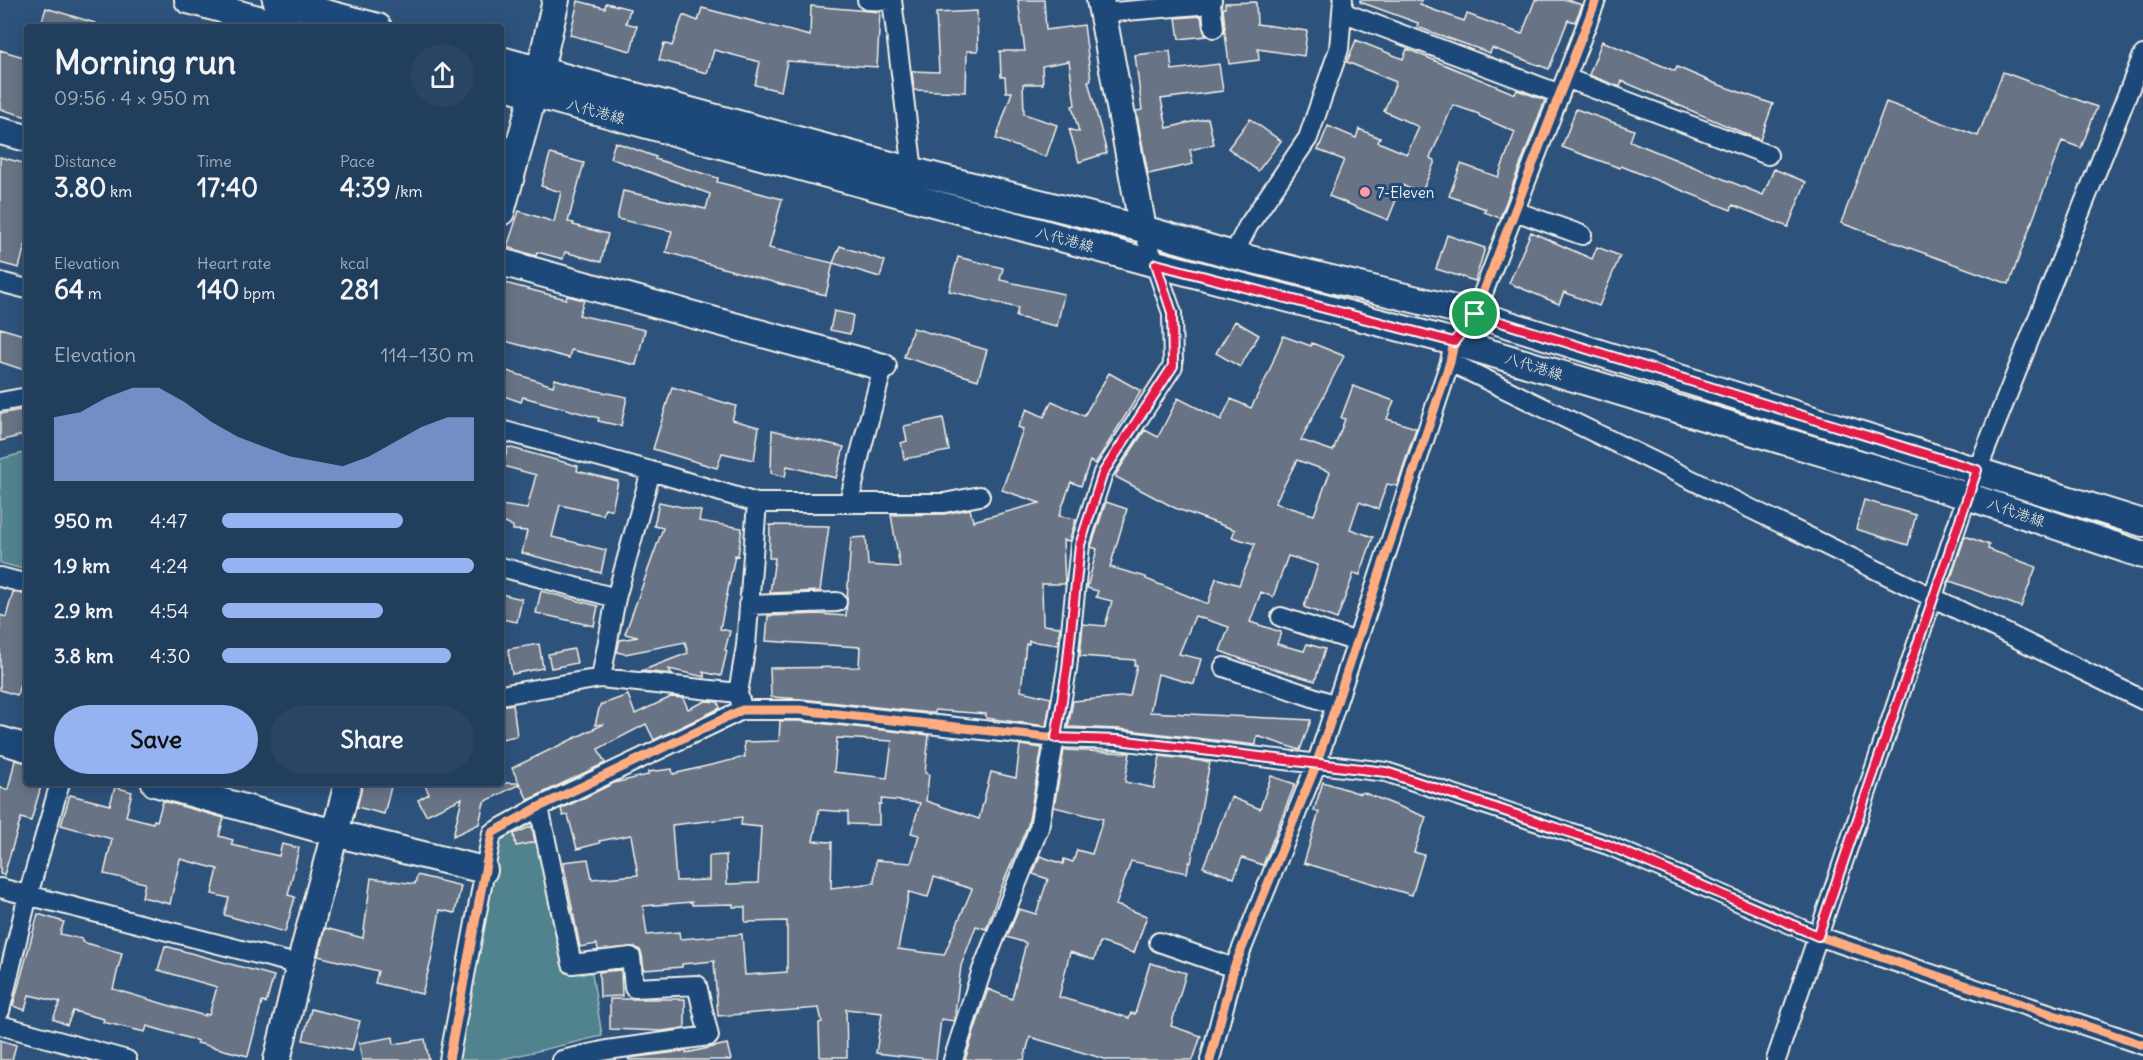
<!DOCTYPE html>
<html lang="en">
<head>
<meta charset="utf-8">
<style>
  :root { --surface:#223e5d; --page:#2a4563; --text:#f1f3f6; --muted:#a2aebc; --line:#3f5772; --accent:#95b2f1 }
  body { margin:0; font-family:Delius,"Klee One",sans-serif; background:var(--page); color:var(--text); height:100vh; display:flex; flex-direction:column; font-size:22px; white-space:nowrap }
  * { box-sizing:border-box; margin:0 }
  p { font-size:20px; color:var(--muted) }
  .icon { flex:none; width:33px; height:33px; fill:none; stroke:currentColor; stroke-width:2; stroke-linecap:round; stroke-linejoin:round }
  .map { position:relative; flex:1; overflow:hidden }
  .sheet { position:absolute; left:24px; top:24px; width:480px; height:762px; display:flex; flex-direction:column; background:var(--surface); border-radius:6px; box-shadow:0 3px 15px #0003,0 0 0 2px var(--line) }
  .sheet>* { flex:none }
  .pin { position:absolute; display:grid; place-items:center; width:51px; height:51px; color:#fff; margin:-26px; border:3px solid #fff; border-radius:50%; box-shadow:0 2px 6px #0007 }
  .round { display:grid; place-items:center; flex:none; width:63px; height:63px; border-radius:32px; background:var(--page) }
  .headline { display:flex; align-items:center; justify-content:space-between; height:102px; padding:0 30px }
  h1 { font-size:33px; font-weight:700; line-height:45px }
  .figures { display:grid; grid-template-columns:repeat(3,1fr); gap:9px; height:102px; padding:6px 30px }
  .figures div { display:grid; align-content:center }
  .figures b { font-size:26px; font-weight:700 }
  .figures small { font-size:16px; font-weight:400 }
  .figures p { font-size:16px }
  .chart { height:168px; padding:12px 30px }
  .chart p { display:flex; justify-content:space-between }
  .chart svg { width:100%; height:108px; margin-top:6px; fill:var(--accent); opacity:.7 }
  .primary-button { display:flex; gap:12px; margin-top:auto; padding:12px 30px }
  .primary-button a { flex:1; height:69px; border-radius:36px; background:var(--accent); color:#111; font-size:24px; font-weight:700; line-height:69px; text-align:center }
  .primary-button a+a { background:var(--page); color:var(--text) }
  ul { padding:0 30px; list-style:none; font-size:20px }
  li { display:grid; grid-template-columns:96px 72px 1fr; align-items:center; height:45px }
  li i { height:15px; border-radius:8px; background:var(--accent) }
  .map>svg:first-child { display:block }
  .green { fill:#51838e; stroke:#a2babb; stroke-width:1.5 }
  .building { fill:#677386; stroke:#f4f1e8; stroke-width:1.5; fill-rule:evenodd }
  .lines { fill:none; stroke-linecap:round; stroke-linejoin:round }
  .street-casing { stroke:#f4f1e8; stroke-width:22 }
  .secondary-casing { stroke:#f4f1e8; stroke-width:30 }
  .street { stroke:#1f4a7a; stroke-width:18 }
  .secondary { stroke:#1f4a7a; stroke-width:26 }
  .cycleway-casing { stroke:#1f4a7a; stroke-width:13 }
  .cycleway { stroke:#ffac80; stroke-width:9 }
  .route-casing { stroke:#fff; stroke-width:12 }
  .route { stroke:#e11d48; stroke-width:8 }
  .poi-dot { fill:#ff9aa2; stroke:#1f4a7a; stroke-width:2 }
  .labels { text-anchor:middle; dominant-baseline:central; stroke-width:6; stroke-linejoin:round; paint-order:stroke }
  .street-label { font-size:15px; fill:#f4f1e8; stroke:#1f4a7a }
  .poi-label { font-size:15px; fill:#f4f1e8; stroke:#1f4a7a; text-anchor:start }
</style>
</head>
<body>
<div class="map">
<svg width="2143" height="1060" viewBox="0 0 2143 1060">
  <rect width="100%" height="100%" fill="#2d527c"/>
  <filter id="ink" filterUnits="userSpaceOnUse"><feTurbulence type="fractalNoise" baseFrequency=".0167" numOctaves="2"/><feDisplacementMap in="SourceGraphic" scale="12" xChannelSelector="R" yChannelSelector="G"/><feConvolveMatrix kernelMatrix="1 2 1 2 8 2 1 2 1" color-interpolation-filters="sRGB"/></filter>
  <g filter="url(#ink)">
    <!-- green -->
    <path class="green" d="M 27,452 L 27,570 L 0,563 L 0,459 Z
      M 536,818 L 571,973 L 592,973 L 602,1036 L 499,1060 L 457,1060 L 499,839 Z"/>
    <!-- building -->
    <path class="building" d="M 1018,0 L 1044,0 L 1046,30 L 1084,25 L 1091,80 L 1088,81 L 1107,153 L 1079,162 L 1069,129 L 1079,132 L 1072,106 L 1075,105 L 1069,61 L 1042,66 L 1043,84 L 1023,84 L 1024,114 L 1057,125 L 1046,157 L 996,139 L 1012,92 L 1006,92 L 1005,77 L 1001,77 L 1000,51 L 1025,51 Z
      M 1360,0 L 1422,0 L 1420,5 L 1464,21 L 1467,14 L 1522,34 L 1535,0 L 1568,0 L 1582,5 L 1575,22 L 1568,20 L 1549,69 L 1492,48 L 1490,53 L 1417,27 L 1418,23 L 1360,2 Z
      M 578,1 L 605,8 L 606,3 L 630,9 L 626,23 L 637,26 L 631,51 L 570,35 Z
      M 1256,2 L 1257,24 L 1307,31 L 1304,56 L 1258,49 L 1259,60 L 1229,64 L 1225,33 L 1224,33 L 1225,27 L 1223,8 L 1225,8 L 1225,3 Z
      M 811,6 L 880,12 L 877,67 L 787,61 L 781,91 L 755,85 L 760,62 L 714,50 L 707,73 L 659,60 L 664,43 L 672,46 L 683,15 L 698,21 L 702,8 L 810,36 Z
      M 46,8 L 95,23 L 94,27 L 40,27 Z
      M 977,11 L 978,51 L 967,51 L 966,92 L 914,90 L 912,71 L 939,72 L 936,13 Z
      M 1201,16 L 1203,29 L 1206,36 L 1179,39 L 1176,18 Z
      M 1356,40 L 1403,59 L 1407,49 L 1515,94 L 1517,90 L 1545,100 L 1500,218 L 1484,212 L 1486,209 L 1449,196 L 1461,164 L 1498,177 L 1515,132 L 1479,116 L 1479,114 L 1453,105 L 1430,158 L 1435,161 L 1421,194 L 1402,185 L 1388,220 L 1329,196 L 1344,160 L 1318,150 L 1328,126 L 1356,138 L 1359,129 L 1380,138 L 1378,142 L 1407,154 L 1419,127 L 1384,111 L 1396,82 L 1347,62 Z
      M 1602,41 L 1675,71 L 1677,67 L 1714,83 L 1773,104 L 1760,140 L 1622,81 L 1620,87 L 1589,75 Z
      M 0,50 L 27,58 L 27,117 L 0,109 Z
      M 1170,51 L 1172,70 L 1219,64 L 1223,91 L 1161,99 L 1167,128 L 1208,118 L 1214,144 L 1190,150 L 1193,164 L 1148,174 L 1136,111 L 1142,110 L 1135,55 Z
      M 2003,72 L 2097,107 L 2081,148 L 2062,141 L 2009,284 L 1841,223 L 1886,102 L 1978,136 Z
      M 1576,109 L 1634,130 L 1630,141 L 1763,195 L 1774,169 L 1806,182 L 1788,227 L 1733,205 L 1731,210 L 1621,166 L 1620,168 L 1562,147 Z
      M 1250,119 L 1281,141 L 1258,171 L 1228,148 Z
      M 615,142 L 656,157 L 655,159 L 718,178 L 717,182 L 782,199 L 769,248 L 833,263 L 826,295 L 780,284 L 666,252 L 672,231 L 617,219 L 623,191 L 706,209 L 710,194 L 610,158 Z
      M 550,154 L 584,163 L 568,222 L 574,223 L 573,225 L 608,234 L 601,262 L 565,252 L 563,259 L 537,252 L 536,256 L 507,247 L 519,211 L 554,222 L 561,192 L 541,186 Z
      M 0,157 L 27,164 L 27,237 L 19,268 L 0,263 Z
      M 1531,232 L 1592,259 L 1597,247 L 1620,256 L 1599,306 L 1564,292 L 1559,304 L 1509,283 Z
      M 1447,235 L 1485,248 L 1475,281 L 1436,269 Z
      M 840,246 L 885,261 L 880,277 L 833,263 Z
      M 958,257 L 1003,268 L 1000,280 L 1064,294 L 1057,326 L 1016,317 L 1018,308 L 949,291 Z
      M 501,282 L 566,299 L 567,296 L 584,300 L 579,315 L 645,330 L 636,365 L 571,350 L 569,358 L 501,340 Z
      M 834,311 L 853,315 L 850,334 L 830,330 Z
      M 1235,321 L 1259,335 L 1240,367 L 1216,353 Z
      M 0,328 L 27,336 L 27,371 L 0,362 Z
      M 913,328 L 987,350 L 978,380 L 904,357 Z
      M 1283,336 L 1311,346 L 1312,343 L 1344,356 L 1301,440 L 1333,451 L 1345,419 L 1341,418 L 1353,386 L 1394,401 L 1387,419 L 1416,428 L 1397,486 L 1387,484 L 1378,509 L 1359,502 L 1350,529 L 1373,537 L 1360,575 L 1354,573 L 1337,619 L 1304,607 L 1318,565 L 1288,556 L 1273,597 L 1261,592 L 1250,622 L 1281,632 L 1277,644 L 1304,651 L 1307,644 L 1325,649 L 1315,681 L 1247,661 L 1220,651 L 1229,627 L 1195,616 L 1179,654 L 1201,659 L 1194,684 L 1158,674 L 1150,712 L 1311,720 L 1300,750 L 1257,736 L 1256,745 L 1119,729 L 1068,727 L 1073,701 L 1130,696 L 1137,665 L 1134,665 L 1135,660 L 1080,656 L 1083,624 L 1105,626 L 1112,601 L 1096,597 L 1098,591 L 1087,588 L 1097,549 L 1091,547 L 1106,502 L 1127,509 L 1110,567 L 1146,577 L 1146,579 L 1208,604 L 1216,578 L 1239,585 L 1255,544 L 1232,537 L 1235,530 L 1175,508 L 1116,477 L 1116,474 L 1145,430 L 1158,437 L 1178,398 L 1221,420 L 1231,399 L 1251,408 L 1268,374 ZM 1297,460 L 1330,472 L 1314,515 L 1275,503 Z
      M 501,369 L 553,386 L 555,379 L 588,389 L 627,397 L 621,426 L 598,421 L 599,418 L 523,397 L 521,402 L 501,395 Z
      M 1109,373 L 1141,391 L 1095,464 L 1090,461 L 1081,486 L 1071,482 L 1059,516 L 1076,519 L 1069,541 L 1063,540 L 1065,584 L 1042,584 L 1043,625 L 1060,627 L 1058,645 L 1029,641 L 1029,644 L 1026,644 L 1021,691 L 1051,698 L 1046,726 L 986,718 L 986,714 L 935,710 L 935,713 L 931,713 L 801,699 L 771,697 L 770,668 L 859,667 L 860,647 L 766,641 L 768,616 L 819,614 L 846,616 L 851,538 L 866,537 L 868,565 L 900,567 L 891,515 L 944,514 L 970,509 L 973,521 L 1040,503 L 1002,490 L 1023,429 L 1018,427 L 1027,409 L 1044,417 L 1052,401 L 1084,416 Z
      M 672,387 L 736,406 L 732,420 L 759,427 L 754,460 L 722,453 L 717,468 L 653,449 Z
      M 21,410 L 27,434 L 0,441 L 0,414 Z
      M 943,418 L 949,451 L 904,459 L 901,443 L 907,441 L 904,426 Z
      M 772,430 L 844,447 L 836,478 L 787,466 L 785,477 L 771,473 Z
      M 508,447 L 578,466 L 577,471 L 618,481 L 612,510 L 605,508 L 603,515 L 560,505 L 552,537 L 606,550 L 601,573 L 522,553 L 527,531 L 513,530 L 513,526 L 501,522 L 501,505 L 527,509 L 536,475 L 503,466 Z
      M 1864,500 L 1916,515 L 1908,545 L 1856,529 Z
      M 659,502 L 701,511 L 699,521 L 742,528 L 738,556 L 735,555 L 720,629 L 730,631 L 725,650 L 727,651 L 721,676 L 703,672 L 705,677 L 669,669 L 672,674 L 641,671 L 688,653 L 685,642 L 625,654 L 617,652 L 620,640 L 638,637 L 625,634 L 663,528 L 654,526 Z
      M 770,525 L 829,526 L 820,591 L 770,593 L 775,558 L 769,558 Z
      M 1965,536 L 1989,545 L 1988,549 L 2036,567 L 2021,607 L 1950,581 Z
      M 541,591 L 598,606 L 594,626 L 536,613 Z
      M 13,592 L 27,595 L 27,660 L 17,695 L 0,690 L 0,615 L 6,617 Z
      M 501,594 L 522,599 L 517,622 L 501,619 Z
      M 539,644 L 543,668 L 512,674 L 508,649 Z
      M 574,649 L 577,663 L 551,668 L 548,654 Z
      M 628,695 L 635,714 L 671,697 L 683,698 L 688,709 L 706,701 L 718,702 L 720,708 L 654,740 L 646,724 L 598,749 L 605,763 L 528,800 L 520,784 L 484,802 L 479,824 L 453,836 L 462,798 L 426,815 L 418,800 L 429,794 L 424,783 L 519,783 L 512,768 L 604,724 L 595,725 L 600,705 Z
      M 513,704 L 517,736 L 501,739 L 501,706 Z
      M 780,721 L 799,721 L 929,735 L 925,773 L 929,774 L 926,801 L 979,819 L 991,772 L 1016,778 L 1020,745 L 1042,748 L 1028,825 L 999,893 L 986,929 L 976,926 L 961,966 L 954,1021 L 941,1019 L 936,1060 L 876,1053 L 882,1013 L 846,1009 L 847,1057 L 820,1057 L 819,1023 L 822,1022 L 819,1008 L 718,1016 L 714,961 L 682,964 L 682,967 L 644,970 L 642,955 L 640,950 L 635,947 L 598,950 L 597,944 L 580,947 L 563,862 L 588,859 L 592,879 L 638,875 L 631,835 L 599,841 L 600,843 L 577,849 L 568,815 L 563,816 L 561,809 L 614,783 L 648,775 L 648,772 L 672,769 L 673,774 L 745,757 L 744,742 L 779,741 ZM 837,738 L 892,741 L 887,778 L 834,772 ZM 882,799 L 920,803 L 911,833 L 919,835 L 911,863 L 876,860 L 874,883 L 831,888 L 832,842 L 813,841 L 819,810 L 848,812 L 848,824 L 879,825 L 879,804 L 881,804 ZM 742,817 L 741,825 L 761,827 L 758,883 L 727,884 L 726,855 L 709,856 L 709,880 L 676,881 L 672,825 ZM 934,877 L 972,889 L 944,955 L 898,949 L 909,892 L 928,897 ZM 692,902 L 692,905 L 733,904 L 733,907 L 745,907 L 745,922 L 787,921 L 787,972 L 745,975 L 742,934 L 680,939 L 679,932 L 647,935 L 643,906 Z
      M 1064,750 L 1130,753 L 1125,782 L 1154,788 L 1160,756 L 1210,762 L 1191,863 L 1189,862 L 1187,873 L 1131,861 L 1116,905 L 1147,916 L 1134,953 L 1100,942 L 1094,960 L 1070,952 L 1059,997 L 1129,1018 L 1131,1013 L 1135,1014 L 1150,963 L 1186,973 L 1171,1026 L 1201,1036 L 1193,1060 L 1108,1060 L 1030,1037 L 1024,1060 L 965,1060 L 988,989 L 1012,999 L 1026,943 L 1007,937 L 1019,909 L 1036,914 L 1048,879 L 1033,874 L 1040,856 L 1063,864 L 1064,859 L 1073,862 L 1077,850 L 1092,854 L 1103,819 L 1054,807 Z
      M 15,760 L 27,763 L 27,783 L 42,783 L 31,821 L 21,818 L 4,875 L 0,874 L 0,787 L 8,790 Z
      M 1271,776 L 1295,784 L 1263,865 L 1242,858 L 1234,878 L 1203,867 L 1231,797 L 1260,809 Z
      M 1323,782 L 1361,794 L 1362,792 L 1426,817 L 1414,852 L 1424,855 L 1412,895 L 1304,863 L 1319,812 L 1314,810 Z
      M 363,783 L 392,783 L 384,814 L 357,807 Z
      M 115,787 L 132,792 L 126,816 L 153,823 L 154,820 L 157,821 L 163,801 L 224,818 L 219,836 L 233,840 L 231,845 L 279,856 L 282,844 L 299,848 L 288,895 L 295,897 L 285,932 L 224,915 L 229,898 L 212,894 L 218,869 L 180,859 L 170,904 L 142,897 L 145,883 L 104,874 L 112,839 L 61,825 L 70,795 L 110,805 Z
      M 532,826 L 535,842 L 516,846 L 514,834 Z
      M 417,875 L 461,886 L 455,913 L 440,910 L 431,961 L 422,994 L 375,983 L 378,971 L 318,956 L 325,928 L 363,938 L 371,878 L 415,884 Z
      M 38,914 L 64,922 L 60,934 L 82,939 L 82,942 L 122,953 L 113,989 L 205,1016 L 205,1014 L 209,1015 L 217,987 L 158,970 L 165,946 L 274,976 L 266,1003 L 262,1002 L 248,1056 L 197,1043 L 198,1041 L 147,1026 L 145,1032 L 103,1022 L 104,1019 L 73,1011 L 67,1025 L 53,1019 L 60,1002 L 29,995 L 25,1010 L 13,1006 Z
      M 621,970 L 622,996 L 600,997 L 599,972 Z
      M 610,999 L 685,999 L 685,1028 L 662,1031 L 610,1029 Z
      M 311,1009 L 360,1021 L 352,1051 L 303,1040 Z
      M 393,1037 L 394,1044 L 425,1039 L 429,1060 L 362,1060 L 359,1043 Z
      M 0,1040 L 16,1045 L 12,1060 L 0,1060 Z
      M 727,1044 L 731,1060 L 629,1060 L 628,1058 L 686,1051 L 686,1053 Z"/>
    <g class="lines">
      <!-- street casing -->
      <g class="street-casing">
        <path id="street" d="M 867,0 L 892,1
          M 892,0 L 913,171
          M 1211,4 L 1214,28
          M 1342,12 L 1560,94
          M 1101,13 L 1211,4 L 1212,0
          M 1566,78 L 1768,155
          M 1515,211 L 1582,235
          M 1233,255 L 1248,226 L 1308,138 L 1339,49 L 1343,0
          M 0,282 L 27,289
          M 1450,362 L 2143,700
          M 0,402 L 27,397
          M 501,430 L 651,471 L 757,503 L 849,503 L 860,454 L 883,367
          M 849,503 L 944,503 L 980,496
          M 501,567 L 616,598
          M 0,577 L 27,584
          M 748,605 L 837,602
          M 1281,617 L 1357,642
          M 1224,667 L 1336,705
          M 601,678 L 616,598 L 651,471
          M 501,695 L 601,678 L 738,693
          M 741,704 L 738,693 L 746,646 L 757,503
          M 539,807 L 572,964 L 631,957 L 634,988 L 697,985 L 709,1036 L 607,1050 L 562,1060
          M 0,888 L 300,965
          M 1159,942 L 1234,968
          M 0,1011 L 28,895 L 60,783
          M 0,1025 L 127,1060
          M 449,1060 L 492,833 L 539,807 L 742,710 L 800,710 L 1056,738 L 1118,740 L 1386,772 L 1608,845 L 1818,936 L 2143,1045
          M 953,1060 L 982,970 L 1039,828 L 1067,669 L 1080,545 L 1103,473 L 1173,366 L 1172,313 L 1143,229
          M 1210,1060 L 1234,968 L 1316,765 L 1450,362 L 1454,342 L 1475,314 L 1596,0
          M 1776,1060 L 1967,496 L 2143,55"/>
      </g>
      <!-- secondary casing -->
      <g class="secondary-casing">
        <path id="secondary" d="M 188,0 L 287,27
          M 276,0 L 378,27
          M 1100,0 L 1143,229
          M 501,60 L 913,171 L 1143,229 L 1233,255 L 1475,314 L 2143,523
          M 501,85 L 1156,264 L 1454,342 L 1967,496 L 2143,555
          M 0,131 L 27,138
          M 501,212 L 540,70 L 556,0
          M 501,262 L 883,367
          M 0,740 L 27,748
          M 155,783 L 334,833 L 484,870
          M 277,1060 L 300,965 L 348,783"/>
      </g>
      <!-- street -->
      <use href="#street" class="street"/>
      <!-- secondary -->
      <use href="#secondary" class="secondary"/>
      <!-- cycleway casing -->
      <g class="cycleway-casing">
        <path id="cycleway" d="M 449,1060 L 492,833 L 539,807 L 742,710 L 800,710 L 1056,738 L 1118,740 L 1386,772 L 1608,845 L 1818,936 L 2143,1045
          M 1210,1060 L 1234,968 L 1316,765 L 1450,362 L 1454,342 L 1475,314 L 1596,0"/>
      </g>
      <!-- cycleway -->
      <use href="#cycleway" class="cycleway"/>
    </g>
  </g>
  <g class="lines" filter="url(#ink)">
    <!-- route casing -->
    <g class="route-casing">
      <path id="route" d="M 1156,264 L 1454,342 L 1475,314 L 1977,470 L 1818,936 L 1608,845 L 1386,772 L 1118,740 L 1056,738 L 1067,669 L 1080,545 L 1103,473 L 1173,366 L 1172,313 Z"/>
    </g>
    <!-- route -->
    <use href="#route" class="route"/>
  </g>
  <!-- markers -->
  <circle class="poi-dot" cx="1365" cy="192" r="6"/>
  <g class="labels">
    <!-- street labels -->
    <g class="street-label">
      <text transform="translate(596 111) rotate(15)">八代港線</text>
      <text transform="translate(1065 239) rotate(15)">八代港線</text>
      <text transform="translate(1534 366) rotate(17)">八代港線</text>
      <text transform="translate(2016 512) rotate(19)">八代港線</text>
    </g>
    <!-- poi labels -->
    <g class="poi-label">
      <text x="1377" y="192">7-Eleven</text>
    </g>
  </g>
</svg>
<div class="pin" style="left:1475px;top:314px;background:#1e9e55"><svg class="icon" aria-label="arrive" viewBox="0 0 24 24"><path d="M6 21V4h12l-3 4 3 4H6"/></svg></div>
<section class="sheet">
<div class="headline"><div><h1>Morning run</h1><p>09:56 · 4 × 950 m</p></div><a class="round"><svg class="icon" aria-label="share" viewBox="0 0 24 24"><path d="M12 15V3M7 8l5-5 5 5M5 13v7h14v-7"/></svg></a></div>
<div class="figures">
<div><p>Distance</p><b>3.80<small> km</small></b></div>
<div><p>Time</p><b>17:40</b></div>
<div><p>Pace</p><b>4:39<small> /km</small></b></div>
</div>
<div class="figures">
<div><p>Elevation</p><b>64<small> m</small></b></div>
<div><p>Heart rate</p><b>140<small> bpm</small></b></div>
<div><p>kcal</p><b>281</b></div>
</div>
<div class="chart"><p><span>Elevation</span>114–130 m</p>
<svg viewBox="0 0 160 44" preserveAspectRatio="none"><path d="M0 44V18L10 16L20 10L30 6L40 6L50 12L60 20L70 26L80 30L90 34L100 36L110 38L120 34L130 28L140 22L150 18L160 18V44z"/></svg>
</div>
<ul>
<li><b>950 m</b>4:47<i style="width:72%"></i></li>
<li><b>1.9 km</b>4:24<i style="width:100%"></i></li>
<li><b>2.9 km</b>4:54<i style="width:64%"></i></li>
<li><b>3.8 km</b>4:30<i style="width:91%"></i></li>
</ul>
<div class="primary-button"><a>Save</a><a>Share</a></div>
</section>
</div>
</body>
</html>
